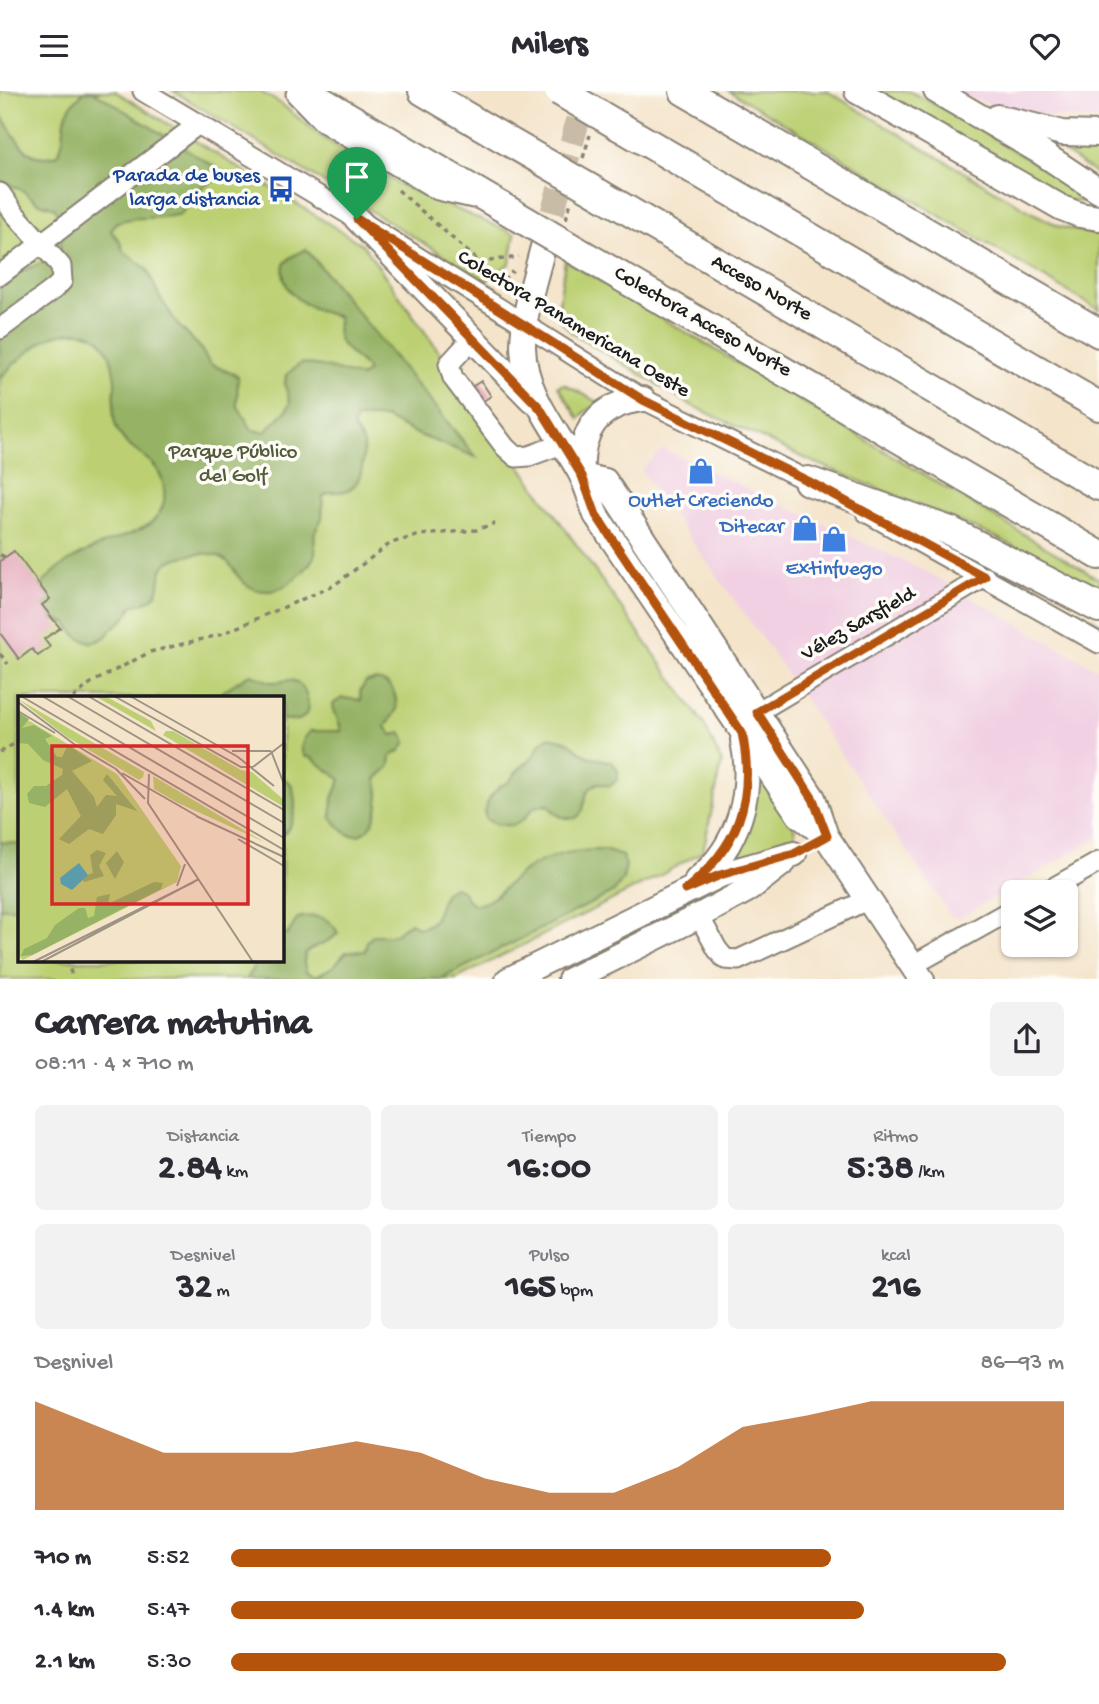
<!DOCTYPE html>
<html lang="es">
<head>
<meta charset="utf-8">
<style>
  :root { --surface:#fff; --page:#f2f2f3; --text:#2b2b33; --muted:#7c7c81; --accent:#b45309 }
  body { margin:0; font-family:"Gochi Hand",sans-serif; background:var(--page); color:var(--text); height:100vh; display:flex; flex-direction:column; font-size:26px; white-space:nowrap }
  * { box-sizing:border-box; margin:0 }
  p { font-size:23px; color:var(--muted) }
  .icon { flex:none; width:38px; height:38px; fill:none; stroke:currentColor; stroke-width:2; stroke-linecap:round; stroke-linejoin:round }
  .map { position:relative; height:888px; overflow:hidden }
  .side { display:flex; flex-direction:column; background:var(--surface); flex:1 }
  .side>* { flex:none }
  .tools { position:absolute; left:1001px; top:789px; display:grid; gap:14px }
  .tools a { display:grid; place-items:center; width:77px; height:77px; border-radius:10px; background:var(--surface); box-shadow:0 2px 5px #0004; font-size:35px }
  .pin { position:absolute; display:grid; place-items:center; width:60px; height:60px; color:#fff; margin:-72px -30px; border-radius:50% 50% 50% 0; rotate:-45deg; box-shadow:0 0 7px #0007 }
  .pin .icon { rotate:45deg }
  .round { display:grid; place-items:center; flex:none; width:74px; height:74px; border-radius:10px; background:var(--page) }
  .overview { display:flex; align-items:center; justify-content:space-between; height:119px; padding:0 35px }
  h1 { font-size:38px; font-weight:700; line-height:52px }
  .stats { display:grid; grid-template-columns:repeat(3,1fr); gap:10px; height:119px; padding:7px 35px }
  .stats div { display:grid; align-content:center; border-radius:10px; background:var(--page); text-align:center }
  .stats b { font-size:35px; font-weight:700 }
  .stats small { font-size:19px; font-weight:400 }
  .stats p { font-size:19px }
  .chart { height:196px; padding:14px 35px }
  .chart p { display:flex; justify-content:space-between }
  .chart svg { width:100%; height:126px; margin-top:7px; fill:var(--accent); opacity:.7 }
  ul { padding:0 35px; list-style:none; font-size:23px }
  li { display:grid; grid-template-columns:112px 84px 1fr; align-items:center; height:52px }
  li i { height:18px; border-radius:9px; background:var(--accent) }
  header { display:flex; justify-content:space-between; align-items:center; height:91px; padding:0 35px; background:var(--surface); font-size:32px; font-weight:700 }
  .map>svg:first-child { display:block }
  .built { fill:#f1d0e3 }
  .green { fill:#bcd073; stroke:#6c7648; stroke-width:2; fill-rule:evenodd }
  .forest { fill:#95b265; stroke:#586740; stroke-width:2 }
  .building { fill:#e4a7bb }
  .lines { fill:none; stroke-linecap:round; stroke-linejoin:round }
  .major-tunnel { stroke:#c9bca7; stroke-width:24; stroke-dasharray:24 12; stroke-linecap:butt }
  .minor-casing { stroke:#888073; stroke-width:23 }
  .major-casing { stroke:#888073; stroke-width:28 }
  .highway-casing { stroke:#888073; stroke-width:32 }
  .path { stroke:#888073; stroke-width:3.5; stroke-dasharray:5 5; stroke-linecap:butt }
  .minor { stroke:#fff; stroke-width:19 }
  .major { stroke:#fff; stroke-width:24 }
  .highway { stroke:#fff; stroke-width:28 }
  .highway-bridge-casing { stroke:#888073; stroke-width:32; stroke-linecap:butt }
  .highway-bridge { stroke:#fff; stroke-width:28 }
  .route-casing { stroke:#fff; stroke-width:14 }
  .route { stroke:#b45309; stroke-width:9 }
  .labels { text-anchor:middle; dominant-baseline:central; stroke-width:7; stroke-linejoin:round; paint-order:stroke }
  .transit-label { font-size:21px; fill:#164399; stroke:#fdfcf7; text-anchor:end }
  .street-label { font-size:21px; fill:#1c1c1c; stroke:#fdfcf7 }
  .park-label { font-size:21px; fill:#545b3a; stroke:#fdfcf7 }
  .shop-label { font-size:21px; fill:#366cbe; stroke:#fdfcf7 }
  .inset-road { fill:none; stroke:#9e9484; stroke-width:2 }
  .view { fill:#d62828; fill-opacity:0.15; stroke:#d62828; stroke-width:3.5 }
  .inset-edge { fill:none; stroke:#1c1c1c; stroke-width:3.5 }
</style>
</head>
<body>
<header><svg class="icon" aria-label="menu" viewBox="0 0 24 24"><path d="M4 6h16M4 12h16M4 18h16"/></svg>Milers<svg class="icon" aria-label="heart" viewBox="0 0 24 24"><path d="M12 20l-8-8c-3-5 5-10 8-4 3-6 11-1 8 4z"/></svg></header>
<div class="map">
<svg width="1099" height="889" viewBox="0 0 1099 889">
  <rect width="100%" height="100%" fill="#fdfcf7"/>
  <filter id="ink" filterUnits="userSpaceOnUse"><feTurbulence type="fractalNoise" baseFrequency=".0143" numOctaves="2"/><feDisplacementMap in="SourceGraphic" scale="14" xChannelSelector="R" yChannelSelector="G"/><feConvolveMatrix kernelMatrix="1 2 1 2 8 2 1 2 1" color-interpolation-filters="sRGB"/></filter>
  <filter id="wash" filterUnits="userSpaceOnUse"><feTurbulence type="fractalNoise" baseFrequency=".00686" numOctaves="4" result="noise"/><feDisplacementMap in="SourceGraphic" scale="28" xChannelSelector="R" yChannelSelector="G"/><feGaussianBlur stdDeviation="1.57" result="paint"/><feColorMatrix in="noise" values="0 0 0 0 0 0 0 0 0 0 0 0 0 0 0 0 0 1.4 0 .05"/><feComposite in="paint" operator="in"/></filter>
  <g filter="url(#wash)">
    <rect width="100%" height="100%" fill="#f4e4ca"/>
    <!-- built -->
    <path class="built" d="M 956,0 L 1099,0 L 1099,29 L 1026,23 L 968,7 Z
      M 663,358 L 927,481 L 1099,579 L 1099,746 L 959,827 L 951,825 L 779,571 L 641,379 Z"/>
    <!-- green -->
    <path class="green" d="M 0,0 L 115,0 L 363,154 L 704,633 L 722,672 L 703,760 L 659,785 L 456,888 L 0,888 ZM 19,607 L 282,607 L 282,869 L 19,869 Z
      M 173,0 L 259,0 L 280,12 L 325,48 L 402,95 L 515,143 L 510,172 L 486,190 Z
      M 729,0 L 827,0 L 1033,122 L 1061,136 L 1099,144 L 1099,219 Z
      M 876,0 L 909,0 L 958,25 L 1095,109 L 1088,111 L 1065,109 Z
      M 1099,51 L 1099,85 L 1051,52 Z
      M 565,169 L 1099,488 L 1099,497 L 995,446 L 811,370 L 693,315 L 571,241 L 559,227 L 558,220 Z
      M 564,293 L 600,312 L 585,321 L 579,328 L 558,295 Z
      M 993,478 L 1099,531 L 1099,539 Z
      M 761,689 C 773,705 798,727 795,749 L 789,753 L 743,767 L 738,764 L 748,740 L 754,692 Z"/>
    <!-- forest -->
    <path class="forest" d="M 84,0 L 93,0 L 226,83 L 197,99 L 181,123 C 158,130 136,123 115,132 L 111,140 L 120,150 L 123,160 L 147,178 L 159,205 L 178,234 L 199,255 L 210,273 L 238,285 L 237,314 L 252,339 L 265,341 L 286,320 L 290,312 L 285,294 L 286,284 L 301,272 L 322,275 L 361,286 L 368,280 C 353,259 331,258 339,226 C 312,219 278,205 284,173 L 291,166 L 306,158 L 476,366 L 419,344 L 385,327 L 356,327 L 353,336 L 364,353 C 363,368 364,395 345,400 C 335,402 332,399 323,405 C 322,412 323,420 322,427 C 320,432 317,436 315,441 C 313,448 316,456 315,463 C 311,476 289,495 276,499 C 268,501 257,500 250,496 C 241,491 237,484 232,476 C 220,458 197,462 178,467 C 153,474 164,493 155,505 C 150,512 138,512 131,516 C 127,528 123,529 114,536 C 109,539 111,540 107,544 C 92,559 74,547 67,532 L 44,525 L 39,498 C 53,476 80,463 103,453 C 123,444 150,441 161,419 C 164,413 165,405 164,398 C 161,366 132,365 119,342 C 109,325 116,308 115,290 C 111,252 97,233 57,244 C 43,247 8,276 0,289 L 0,196 C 9,189 19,182 29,177 C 46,169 63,168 61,145 C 60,135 59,127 55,117 L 37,111 L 22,99 L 0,90 L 0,23 C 16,44 23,74 57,64 C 68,46 60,33 69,18 C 72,12 79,6 84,0 Z
      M 251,583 C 257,585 265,590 271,591 C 281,592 289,586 298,592 C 308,599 314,625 298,629 C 293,630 287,629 282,628 L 282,607 L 215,607 C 220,602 245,585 251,583 Z
      M 376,589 C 393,592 396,602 397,618 L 386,636 L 392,644 L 402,642 L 406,651 L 400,660 L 391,665 L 390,675 L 376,688 C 383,704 377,746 353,744 C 344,744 337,733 331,727 L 333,707 L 341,689 L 310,666 L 305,666 L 301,657 L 304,648 L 310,640 L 341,640 C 340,630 334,624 333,613 L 342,607 L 361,609 L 360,600 L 366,591 Z
      M 548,646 L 567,650 L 587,665 L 612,671 L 618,679 L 617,689 L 610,695 L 598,692 C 578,702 591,716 576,727 C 561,728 557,725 548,714 C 527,714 532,723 520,731 C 512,737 495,734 487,729 L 484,721 L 490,706 L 500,695 L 509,691 L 518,679 L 533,666 L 540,653 Z
      M 282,686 L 291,693 C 298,710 296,731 283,744 Z
      M 0,751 L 19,753 L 19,817 L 0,817 Z
      M 604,759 L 622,765 L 626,774 L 623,788 L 614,801 L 441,888 L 247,888 L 257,869 L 282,869 L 282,844 L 287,844 L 298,827 C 316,824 329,824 338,842 C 329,853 316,853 305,862 L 304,872 L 306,881 L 316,885 L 333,876 L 346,861 L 365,860 L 367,850 L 374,844 L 394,844 L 410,831 L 418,837 C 438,835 438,817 445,801 L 454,796 L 462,799 L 467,808 L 475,814 C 494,811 501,799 515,787 C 542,764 570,759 604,759 Z"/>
    <g id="blocks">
      <!-- building -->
      <path class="building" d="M 481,290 L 491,305 L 480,312 L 470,297 Z
        M 14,460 L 50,508 L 42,514 L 60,537 L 44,548 L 50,556 L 38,565 L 32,558 L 19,568 L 0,542 L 0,470 Z"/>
    </g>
  </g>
  <g filter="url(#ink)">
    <use href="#blocks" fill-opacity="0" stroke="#888073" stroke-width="2"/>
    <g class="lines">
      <!-- major-tunnel -->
      <path class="major-tunnel" d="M 543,156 L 586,0"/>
      <!-- minor casing -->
      <g class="minor-casing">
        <path id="minor" d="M 143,0 L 357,128 L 643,308 L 818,395
          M 296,3 L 323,31 L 438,99 L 473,107
          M 0,102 L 14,122 L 61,175 L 62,190 L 54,198 L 0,238
          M 0,184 L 197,34
          M 473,247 L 449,273 L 453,287 L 505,356 L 516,366 L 529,365 L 562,353
          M 866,421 L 1099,552
          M 757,621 L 985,486
          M 1044,802 L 1099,771
          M 699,825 L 717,858 L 725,868 L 738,869 L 869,808
          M 913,874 L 1013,818"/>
      </g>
      <!-- major casing -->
      <g class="major-casing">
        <path id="major" d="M 857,0 L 1062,117 L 1080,124 L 1099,127
          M 936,0 L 1042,62 L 1099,100
          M 997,26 L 1063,42 L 1099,43
          M 357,128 L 532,309
          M 543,156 C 535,188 523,222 523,256 C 524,305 559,342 581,383 C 587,395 591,410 596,424 L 799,724 L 826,745
          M 582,385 L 605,390 L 813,707 L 826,745 L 922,889
          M 582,385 C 579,341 597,313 643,308
          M 697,789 C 739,755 754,701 743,649
          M 508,889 L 720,784 L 794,763
          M 570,889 L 699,825 L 749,798 L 784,771"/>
      </g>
      <!-- highway casing -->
      <g class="highway-casing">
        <path id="highway" d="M 304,0 L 502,116
          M 423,0 L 501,46
          M 684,0 L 1099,242
          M 619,35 L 1099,315
          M 598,102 L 1099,395
          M 577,160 L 1099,464
          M 808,390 L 950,440 L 1099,517"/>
      </g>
      <!-- path -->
      <path class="path" d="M 583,67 L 590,44
        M 398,99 L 501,190 L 513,180
        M 566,128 L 571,111
        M 479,171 L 519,166
        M 0,464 L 6,466
        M 0,563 L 8,573
        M 73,607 L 91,592 L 150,561 L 219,544 L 333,495 L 391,452 L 420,444 L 476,439 L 495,432
        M 0,661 L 19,650
        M 67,869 L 73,889"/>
      <!-- minor -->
      <use href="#minor" class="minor"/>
      <!-- major -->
      <use href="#major" class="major"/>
      <!-- highway -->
      <use href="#highway" class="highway"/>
      <!-- highway-bridge casing -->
      <g class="highway-bridge-casing">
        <path id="highway-bridge" d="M 559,0 L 619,35
          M 501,46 L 598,102
          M 502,116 L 577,160"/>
      </g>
      <!-- highway-bridge -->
      <use href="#highway-bridge" class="highway-bridge"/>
    </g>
  </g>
  <g class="lines" filter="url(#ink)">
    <!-- route casing -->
    <g class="route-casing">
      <path id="route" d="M 357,128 L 643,309 L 808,390 L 985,486 L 757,621 L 813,708 L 827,745 L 794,763 L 720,784 L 685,799 C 738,756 756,709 742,642 L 596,424 L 582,385 L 540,317 Z"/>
    </g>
    <!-- route -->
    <use href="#route" class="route"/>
  </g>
  <!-- icons -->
  <defs>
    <g id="bus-bare" transform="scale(2.1)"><path d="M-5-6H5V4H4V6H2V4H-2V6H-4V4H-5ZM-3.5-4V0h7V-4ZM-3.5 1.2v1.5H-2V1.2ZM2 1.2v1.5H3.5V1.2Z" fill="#1a4fb4" stroke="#fdfcf7" stroke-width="2.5" paint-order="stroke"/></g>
    <g id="shop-bare" transform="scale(2.1)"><path d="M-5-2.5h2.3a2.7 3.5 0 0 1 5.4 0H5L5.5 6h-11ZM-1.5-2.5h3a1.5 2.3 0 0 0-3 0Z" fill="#3f7fe0" stroke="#fdfcf7" stroke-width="2.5" paint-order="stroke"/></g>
  </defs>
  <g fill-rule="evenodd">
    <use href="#bus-bare" x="281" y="98"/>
    <use href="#shop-bare" x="701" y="380"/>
    <use href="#shop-bare" x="805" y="437"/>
    <use href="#shop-bare" x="834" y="448"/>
  </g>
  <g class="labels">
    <!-- transit labels -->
    <g class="transit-label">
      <text x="260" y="86">Parada de buses<tspan x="260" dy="24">larga distancia</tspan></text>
    </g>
    <!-- street labels -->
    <g class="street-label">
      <text transform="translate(761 198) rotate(30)">Acceso Norte</text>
      <text transform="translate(702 232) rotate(30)">Colectora Acceso Norte</text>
      <text transform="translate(573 234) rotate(31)">Colectora Panamericana Oeste</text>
      <text transform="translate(859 534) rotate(-30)">Vélez Sarsfield</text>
    </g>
    <!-- park labels -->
    <g class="park-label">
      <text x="233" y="362">Parque Público<tspan x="233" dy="24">del Golf</tspan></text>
    </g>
    <!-- shop labels -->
    <g class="shop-label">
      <text x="701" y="411">Outlet Creciendo</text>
      <text x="784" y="437" text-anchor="end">Ditecar</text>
      <text x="834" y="479">Extinfuego</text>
    </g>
  </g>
  <!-- overview -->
  <g transform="translate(18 605)">
    <rect width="266" height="266" fill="#f4e4ca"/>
    <path d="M 77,0 L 87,0 L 133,25 L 138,35 ZM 0,3 L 126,76 L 125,81 L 121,84 L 49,41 ZM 0,18 L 99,78 L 163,170 L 159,186 L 5,264 L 0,259 ZM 148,35 L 155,35 L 223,74 L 234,76 L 266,104 L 266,111 L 145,39 ZM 135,80 L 246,146 L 158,106 L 136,93 Z" fill="#bcd073"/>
    <path d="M 0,16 L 11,23 L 4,32 L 16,29 L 34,40 L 27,43 L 39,61 L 44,61 L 50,49 L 74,65 L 54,75 L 76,101 L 79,111 L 88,99 L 99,100 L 85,84 L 89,78 L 119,115 L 98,108 L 98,119 L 85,138 L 71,133 L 51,148 L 41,143 L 63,120 L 49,93 L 27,111 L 11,107 L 9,98 L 16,90 L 28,90 L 44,79 L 45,73 L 25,64 L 10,48 L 0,47 ZM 79,154 L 88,157 L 81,170 L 86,180 L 66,186 L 64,181 L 75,177 L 72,159 ZM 99,155 L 106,166 L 97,183 L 88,167 ZM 136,186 L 145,187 L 143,193 L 14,259 L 3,260 L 6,253 L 29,242 L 37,229 L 61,212 L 67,212 L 70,222 L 76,220 L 79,201 L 92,198 L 90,208 Z" fill="#95b265"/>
    <path d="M 61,167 L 70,179 L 54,194 L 43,188 L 42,182 Z" fill="#46b1c4"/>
    <path class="inset-road" d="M 3,0 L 266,154M 24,0 L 266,142M 49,0 L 266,127M 70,0 L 266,114M 96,0 L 223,71 L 235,71M 112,0 L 220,61 L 256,90M 0,6 L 56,48M 0,15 L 37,37M 56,48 L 98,73M 214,55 L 253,55M 253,55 L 266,88M 235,71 L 266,47M 98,73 L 127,103M 104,77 L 179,120M 131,78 L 130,107 L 179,181M 138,119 L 235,266M 178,120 L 266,161M 220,143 L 266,170M 159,190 L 167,168M 15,266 L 176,186M 23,266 L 181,183"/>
    <path class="view" d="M 34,50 L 230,50 L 230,208 L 34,208 Z"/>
    <rect width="266" height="266" class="inset-edge"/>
  </g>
</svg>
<div class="tools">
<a><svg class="icon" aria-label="layers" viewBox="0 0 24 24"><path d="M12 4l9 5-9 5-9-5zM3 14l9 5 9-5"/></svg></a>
</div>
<div class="pin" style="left:357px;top:128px;background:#1e9e55"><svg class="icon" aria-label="arrive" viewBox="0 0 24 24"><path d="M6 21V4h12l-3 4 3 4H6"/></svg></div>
</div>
<section class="side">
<div class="overview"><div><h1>Carrera matutina</h1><p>08:11 · 4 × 710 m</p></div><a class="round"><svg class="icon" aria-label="share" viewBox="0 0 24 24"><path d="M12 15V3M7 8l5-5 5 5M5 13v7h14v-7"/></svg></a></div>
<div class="stats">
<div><p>Distancia</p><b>2.84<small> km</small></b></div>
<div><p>Tiempo</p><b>16:00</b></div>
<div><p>Ritmo</p><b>5:38<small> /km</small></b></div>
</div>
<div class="stats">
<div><p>Desnivel</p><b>32<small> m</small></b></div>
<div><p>Pulso</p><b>165<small> bpm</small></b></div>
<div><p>kcal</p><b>216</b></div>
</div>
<div class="chart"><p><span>Desnivel</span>86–93 m</p>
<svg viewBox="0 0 160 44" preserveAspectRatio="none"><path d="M0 44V6L10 15L20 24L30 24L40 24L50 20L60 24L70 33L80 38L90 38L100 29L110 15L120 11L130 6L140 6L150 6L160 6V44z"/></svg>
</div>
<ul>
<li><b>710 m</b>5:52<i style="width:72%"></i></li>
<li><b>1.4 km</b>5:47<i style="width:76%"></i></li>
<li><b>2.1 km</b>5:30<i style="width:93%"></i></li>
</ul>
</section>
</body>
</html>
